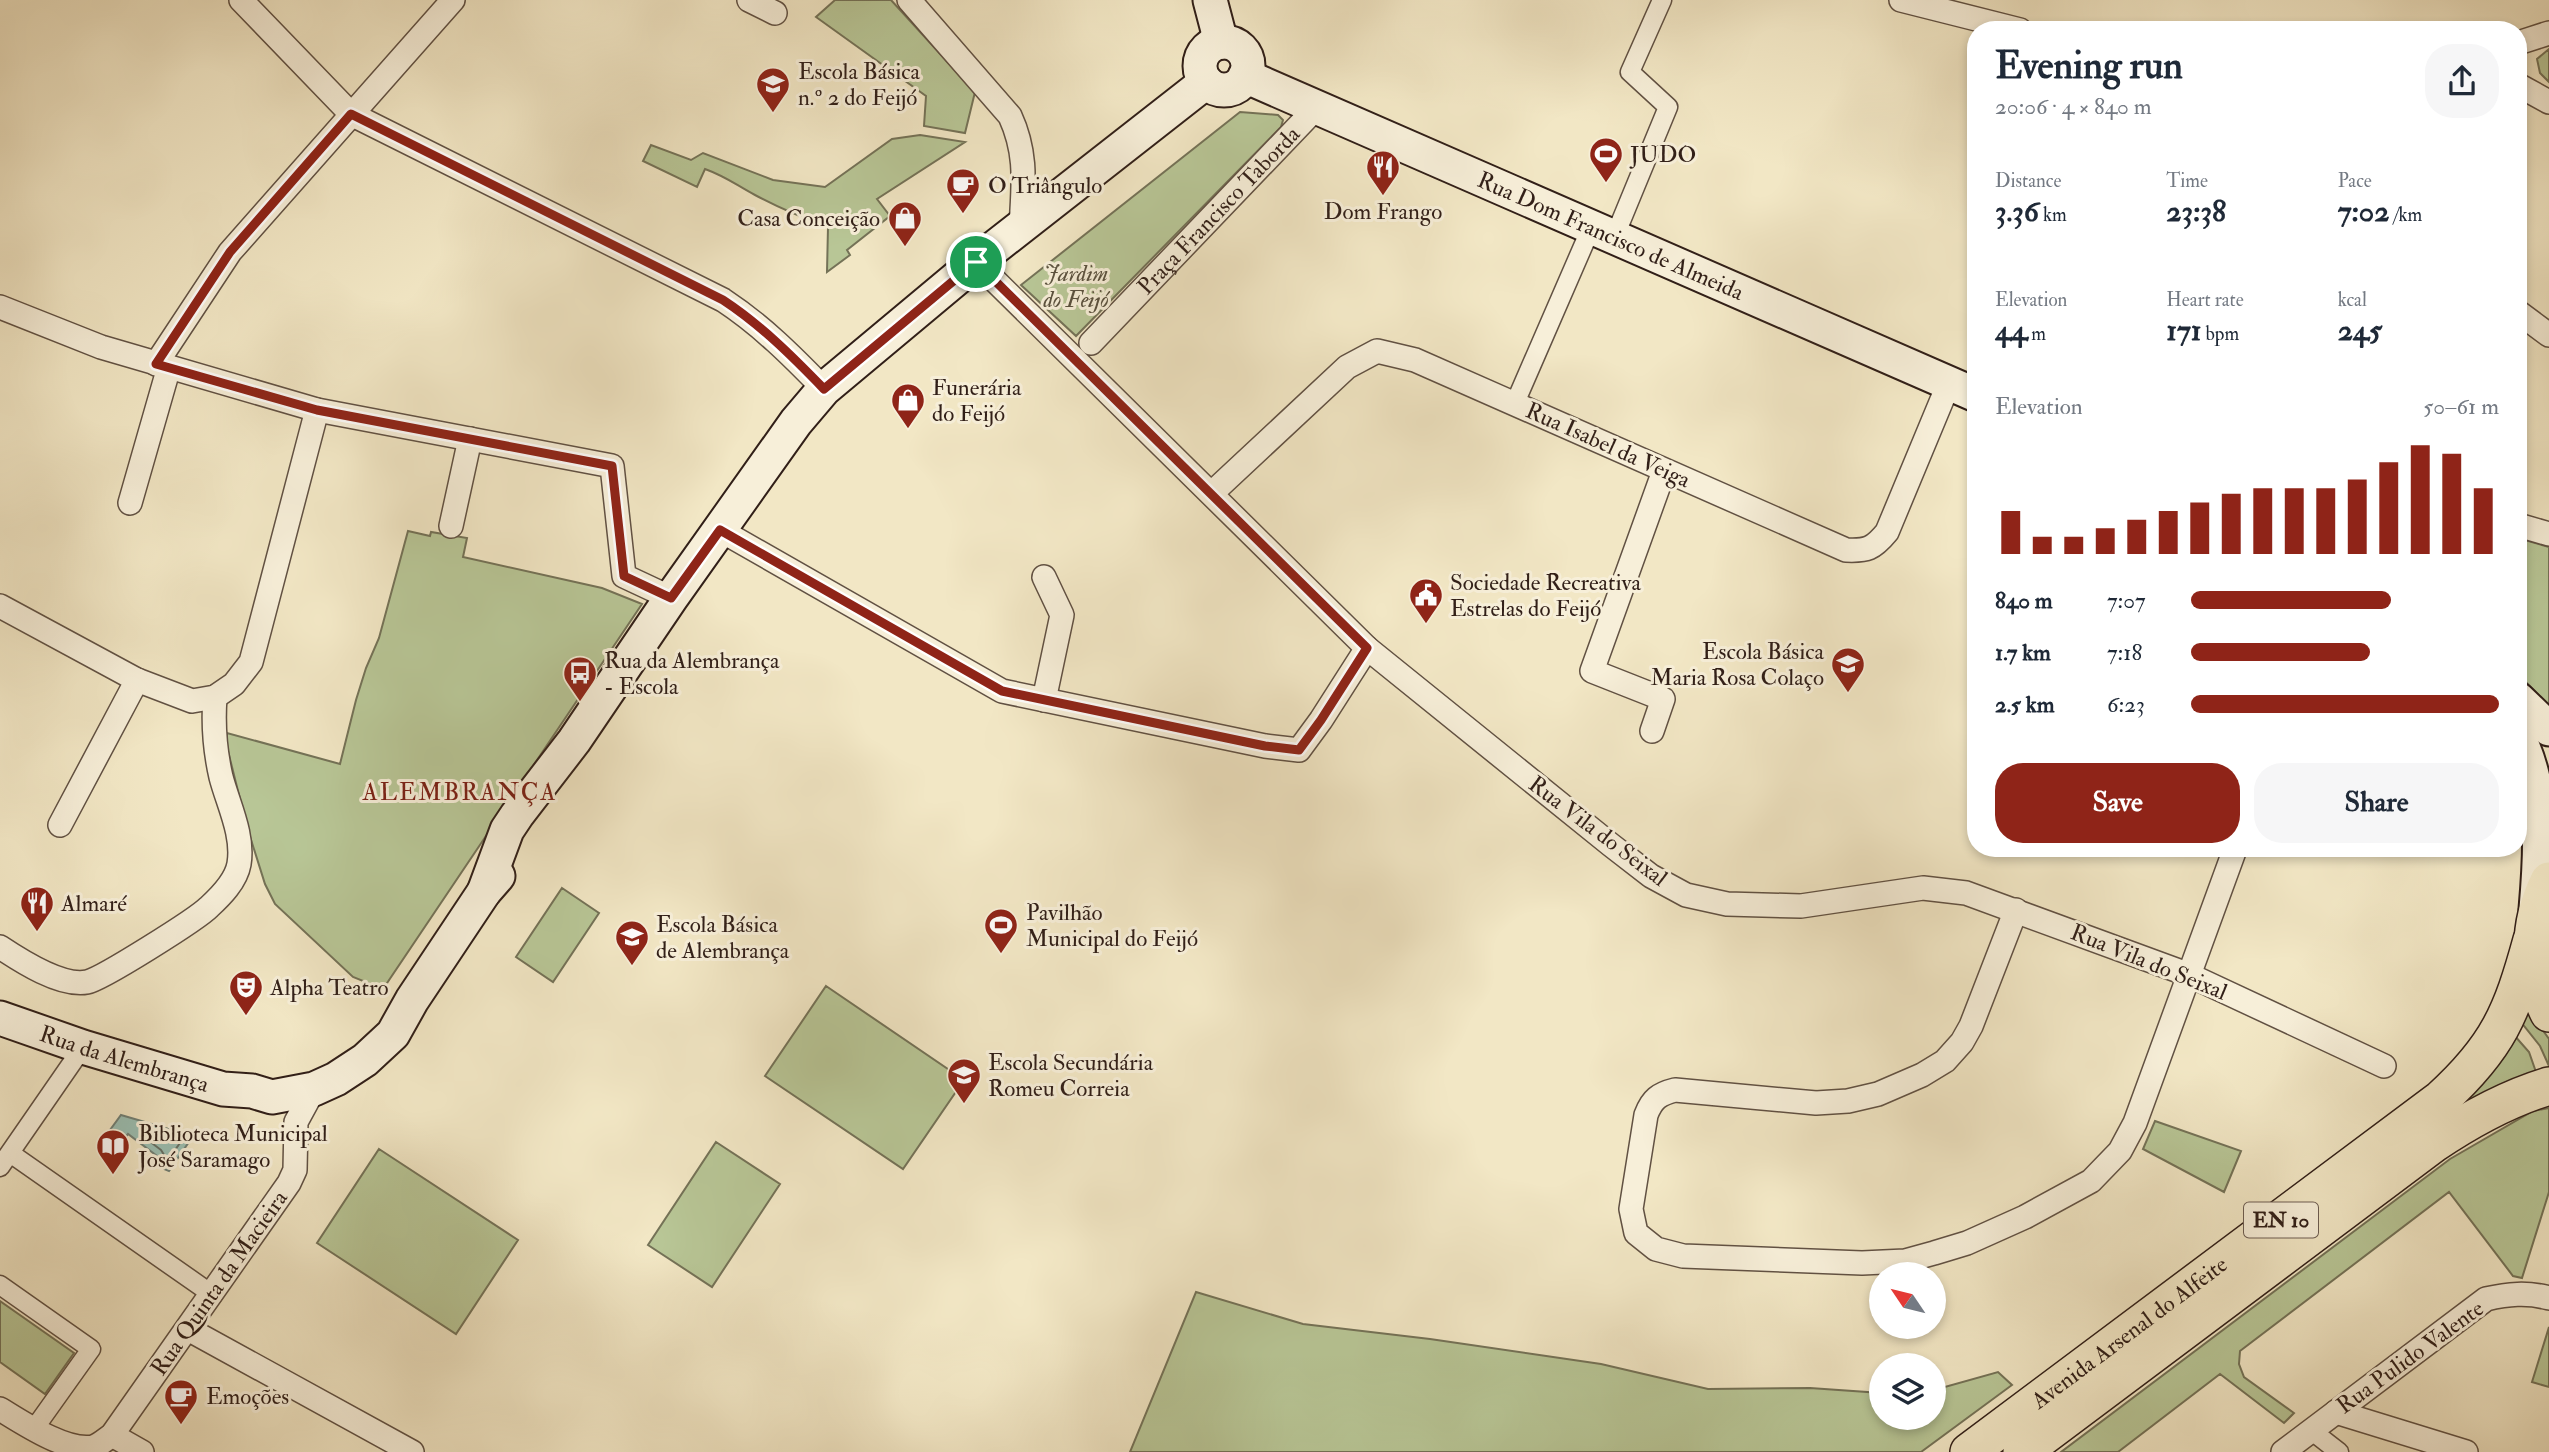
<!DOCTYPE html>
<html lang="en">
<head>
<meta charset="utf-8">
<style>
  :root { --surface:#fff; --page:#f6f6f7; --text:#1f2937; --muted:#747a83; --accent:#8f2418 }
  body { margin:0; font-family:"IM FELL Double Pica",serif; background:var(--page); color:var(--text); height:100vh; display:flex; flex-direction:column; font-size:26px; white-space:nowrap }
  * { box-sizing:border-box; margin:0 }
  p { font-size:23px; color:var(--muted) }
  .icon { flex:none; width:38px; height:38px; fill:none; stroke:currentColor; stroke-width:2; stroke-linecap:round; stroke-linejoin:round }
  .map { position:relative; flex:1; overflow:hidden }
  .panel { position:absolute; left:1967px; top:21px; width:560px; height:836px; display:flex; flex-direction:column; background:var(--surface); border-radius:28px; box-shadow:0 4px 10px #0003 }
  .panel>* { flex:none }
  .needle { width:46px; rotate:305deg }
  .buttons { position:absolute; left:1869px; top:1262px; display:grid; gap:14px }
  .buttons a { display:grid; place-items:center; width:77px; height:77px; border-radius:50%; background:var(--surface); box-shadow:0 4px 10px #0003; font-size:35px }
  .pin { position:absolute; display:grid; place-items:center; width:60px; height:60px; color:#fff; margin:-30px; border:4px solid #fff; border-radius:50%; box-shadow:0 2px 7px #0007 }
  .round { display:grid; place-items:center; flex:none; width:74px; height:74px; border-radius:28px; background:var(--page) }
  .head { display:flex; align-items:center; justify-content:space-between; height:119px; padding:0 28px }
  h1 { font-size:38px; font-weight:800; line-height:52px }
  .stats { display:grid; grid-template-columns:repeat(3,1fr); gap:10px; height:119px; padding:7px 28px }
  .stats div { display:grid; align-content:center }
  .stats b { font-size:30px; font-weight:800 }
  .stats small { font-size:19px; font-weight:400 }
  .stats p { font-size:19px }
  .chart { height:196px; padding:14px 28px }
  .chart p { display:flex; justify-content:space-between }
  .chart svg { width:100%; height:126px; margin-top:7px; stroke:var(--accent); stroke-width:6 }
  .cta { display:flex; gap:14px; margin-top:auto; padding:14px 28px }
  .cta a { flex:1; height:80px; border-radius:28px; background:var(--accent); color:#fff; font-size:28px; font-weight:800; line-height:80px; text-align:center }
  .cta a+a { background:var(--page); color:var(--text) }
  ul { padding:0 28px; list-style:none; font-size:23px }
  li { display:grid; grid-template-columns:112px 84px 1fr; align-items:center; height:52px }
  li i { height:18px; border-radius:9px; background:var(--accent) }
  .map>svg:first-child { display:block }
  .green { fill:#b8c696; stroke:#747257; stroke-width:2 }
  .water { fill:#9bc0b4; stroke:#718076; stroke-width:2 }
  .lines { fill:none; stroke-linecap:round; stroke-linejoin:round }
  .shore { stroke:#667066; stroke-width:2 }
  .pedestrian-casing { stroke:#615143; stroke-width:21 }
  .minor-casing { stroke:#615143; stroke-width:26 }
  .secondary-casing { stroke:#311f18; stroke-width:37 }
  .primary-casing { stroke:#311f18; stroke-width:40 }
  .pedestrian { stroke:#f7efd9; stroke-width:18 }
  .minor { stroke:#f7efd9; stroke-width:23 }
  .secondary { stroke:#f7efd9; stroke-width:33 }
  .primary { stroke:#f2e7c5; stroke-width:37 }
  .route-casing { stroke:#fff; stroke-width:14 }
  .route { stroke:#8f2418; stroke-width:9 }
  .labels { text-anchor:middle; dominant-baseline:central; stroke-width:6; stroke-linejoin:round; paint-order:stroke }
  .shield { fill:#f7efd9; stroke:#6c5d52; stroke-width:2 }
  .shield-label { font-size:21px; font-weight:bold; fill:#311f18 }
  .poi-label { font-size:23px; fill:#311f18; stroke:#f7efd9; text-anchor:start }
  .street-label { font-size:23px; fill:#311f18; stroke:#f7efd9 }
  .park-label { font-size:23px; font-style:italic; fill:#5a513e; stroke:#f7efd9 }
  .neighbourhood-label { font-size:24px; letter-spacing:2px; fill:#7a1f14; stroke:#f7efd9 }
</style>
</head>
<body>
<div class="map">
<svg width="2549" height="1452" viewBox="0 0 2549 1452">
  <rect width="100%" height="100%" fill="#f2e7c5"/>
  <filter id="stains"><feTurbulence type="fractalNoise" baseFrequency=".00286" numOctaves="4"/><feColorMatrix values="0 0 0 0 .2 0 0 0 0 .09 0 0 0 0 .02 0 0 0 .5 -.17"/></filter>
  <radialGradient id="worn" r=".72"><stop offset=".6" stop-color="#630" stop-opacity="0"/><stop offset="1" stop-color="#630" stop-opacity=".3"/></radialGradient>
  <!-- green -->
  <path class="green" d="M 835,0 L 891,0 L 975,92 L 965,133 L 924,126 L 926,96 L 816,17 Z
    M 2549,49 L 2549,82 L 2540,73 L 2537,59 Z
    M 1240,112 L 1278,115 L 1283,120 L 1281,127 L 1076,336 L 1021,285 Z
    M 920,135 L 965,142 L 877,199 L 890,216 L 847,250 L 850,255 L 827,272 L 828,227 C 803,218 779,208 755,195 C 736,185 727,177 705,169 L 697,187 L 643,161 L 651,145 L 691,160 L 703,153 L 773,180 L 825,187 L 892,139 Z
    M 408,531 L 430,536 L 431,532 L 467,538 L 463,557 L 602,588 L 642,604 L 383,989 L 353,977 L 275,904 L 265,884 L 247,827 L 226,743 L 227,733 L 340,764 L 356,700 L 366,668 L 379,638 Z
    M 2518,538 L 2549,547 L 2549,706 L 2518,674 Z
    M 562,888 L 599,913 L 553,982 L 516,957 Z
    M 826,986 L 964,1080 L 903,1169 L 765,1076 Z
    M 2527,1008 L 2549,1039 L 2549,1066 L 2540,1046 L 2521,1022 Z
    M 2514,1035 L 2529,1052 L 2537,1075 L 2446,1120 L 2000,1452 L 1991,1452 Z
    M 2549,1108 L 2549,1192 L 2522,1278 L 2513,1276 L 2449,1192 L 2240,1351 L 2239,1364 L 2244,1377 L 2294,1413 L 2284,1423 L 2220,1374 L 2118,1452 L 2061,1452 L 2450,1159 L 2533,1111 Z
    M 2155,1121 L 2241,1151 L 2224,1192 L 2143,1149 Z
    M 716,1142 L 780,1184 L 712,1287 L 648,1245 Z
    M 379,1149 L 518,1240 L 456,1334 L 317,1243 Z
    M 1196,1292 L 1303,1324 L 1430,1339 L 1601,1364 L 1708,1389 L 1810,1388 L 1881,1393 L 1881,1418 L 1934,1418 L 1934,1390 L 1998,1372 L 2012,1385 L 1921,1452 L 1130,1452 Z
    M 0,1301 L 74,1353 L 45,1394 L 0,1362 Z
    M 2549,1327 L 2549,1387 L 2532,1382 Z"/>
  <!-- water -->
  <path class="water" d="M 121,1115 L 193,1136 L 169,1171 L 152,1164 L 157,1156 L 128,1134 L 115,1150 L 102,1141 Z"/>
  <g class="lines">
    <!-- shore -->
    <path class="shore" d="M 144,1129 L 178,1139 L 180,1143 L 170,1157 L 166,1158 L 161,1150 L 140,1134 L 140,1130 Z"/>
    <!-- pedestrian casing -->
    <g class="pedestrian-casing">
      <path id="pedestrian" d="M 1614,238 L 1668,107 L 1630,72 L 1662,0
        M 1515,403 L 1591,228
        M 10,1153 L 213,1295
        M 0,1167 L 83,1047
        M 0,1285 L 91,1349 L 34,1429
        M 2312,1431 L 2339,1452"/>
    </g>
    <!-- minor casing -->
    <g class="minor-casing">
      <g id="minor">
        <path d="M 241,0 L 351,114 L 723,300 C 761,325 792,356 824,389"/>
        <path d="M 749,0 L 775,13"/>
        <path d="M 909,0 L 1010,116 C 1028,155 1023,186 1021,228"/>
        <path d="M 1901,0 L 2020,30"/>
        <path d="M 2518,43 L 2549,33"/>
        <path d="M 2518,85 L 2549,102"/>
        <path d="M 976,262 L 1367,648 L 1611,845 L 1651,876 L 1686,895 L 1727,904 L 1801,906 L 1923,888 L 1966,893 L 2187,974 L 2384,1066"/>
        <path d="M 0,307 L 101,347 L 317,410 L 612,466 L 624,576 L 671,598"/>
        <path d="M 2518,312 L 2549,335"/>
        <path id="s1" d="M 1091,343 L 1317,107"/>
        <path d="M 156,364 L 230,252 L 453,0"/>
        <path d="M 1212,493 L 1347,367 L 1377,351 L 1415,360 L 1846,550 C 1867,551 1873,549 1887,532 L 1949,383"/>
        <path d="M 130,503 L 169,367"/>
        <path d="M 2518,525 L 2549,534"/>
        <path d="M 451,526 L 470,439"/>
        <path d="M 720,530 L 1002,691 L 1265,746 L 1299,750 L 1321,720 L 1367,648"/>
        <path d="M 1044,577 L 1062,615 L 1044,700"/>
        <path d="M 0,606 L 137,680 L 192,701 L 215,697 L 234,684 L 251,662 L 317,410"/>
        <path d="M 1652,731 L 1663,699 L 1592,671 L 1664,471"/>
        <path d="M 60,825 L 137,680"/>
        <path d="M 2016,910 L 1971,1026 L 1962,1042 L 1945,1061 L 1922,1075 L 1878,1094 L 1848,1101 L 1816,1103 L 1675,1090 C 1659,1094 1652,1099 1646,1115 L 1631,1209 L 1636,1233 L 1656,1249 L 1683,1256 L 1862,1263 L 1905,1261 L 1934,1253 L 1967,1243 L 2025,1217 L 2091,1181 L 2120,1151 L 2135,1123 L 2235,849"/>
        <path d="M 0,947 C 21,961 61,987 87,982 C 102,979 197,919 209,907 C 221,896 236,881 239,864 C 244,835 228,804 221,777 C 215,751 213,723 215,697"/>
        <path d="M 188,1329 L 412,1452"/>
        <path d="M 0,1409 C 23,1423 66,1452 93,1447 C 100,1445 106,1439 112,1435 L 289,1183 L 295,1170 L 296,1122 L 314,1089"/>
        <path d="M 2336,1412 L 2466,1452"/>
        <path d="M 112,1435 L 142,1452"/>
        <path d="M 2283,1452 L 2486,1299 C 2508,1294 2527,1292 2549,1298"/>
      </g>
    </g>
    <!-- secondary casing -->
    <g class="secondary-casing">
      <g id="secondary">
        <path d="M 1210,0 L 1221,42"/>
        <circle cx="1224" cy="66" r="24"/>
        <path id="s2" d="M 1245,76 L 1976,395"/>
        <path d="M 2518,699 L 2549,729"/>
        <path d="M 2518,736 C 2545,790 2541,852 2536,909"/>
        <path d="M 484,892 L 507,830 L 517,815 L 574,741 L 671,598 L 796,422 L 824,389 L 976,262 L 1206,82"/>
        <path id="s3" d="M 0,1018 L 83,1047 L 223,1089 L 252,1091 L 272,1097 L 314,1089 L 336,1079 L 365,1060 L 393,1034 L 412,1000 L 484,892 L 498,876"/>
      </g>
    </g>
    <!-- primary casing -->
    <g class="primary-casing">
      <g id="primary">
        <path d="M 2549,881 C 2528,924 2527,970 2549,1013"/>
        <path id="s4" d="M 1969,1452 L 2441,1099 C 2498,1047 2512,1013 2532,940"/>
        <path d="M 2022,1452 L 2433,1144 C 2470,1119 2506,1099 2549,1086"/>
      </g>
    </g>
    <!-- pedestrian -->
    <use href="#pedestrian" class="pedestrian"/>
    <!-- minor -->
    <use href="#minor" class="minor"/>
    <!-- secondary -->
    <use href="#secondary" class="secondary"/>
    <!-- primary -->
    <use href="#primary" class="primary"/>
  </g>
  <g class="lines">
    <!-- route casing -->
    <g class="route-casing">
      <path id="route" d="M 351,114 L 723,300 C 761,325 792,356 824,389 L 976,262 L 1367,648 L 1321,720 L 1299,750 L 1265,746 L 1002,691 L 720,530 L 671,598 L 624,576 L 612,466 L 317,410 L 156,364 L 230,252 Z"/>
    </g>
    <!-- route -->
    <use href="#route" class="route"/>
  </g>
  <!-- icons -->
  <defs>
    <g id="school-pin" transform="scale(1.75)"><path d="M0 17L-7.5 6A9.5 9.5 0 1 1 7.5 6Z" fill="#8f2418" stroke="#f7efd9"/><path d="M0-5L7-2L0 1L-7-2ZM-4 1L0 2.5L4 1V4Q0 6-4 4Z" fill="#fff"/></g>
    <g id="stadium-pin" transform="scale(1.75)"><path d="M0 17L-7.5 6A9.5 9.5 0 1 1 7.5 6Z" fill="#8f2418" stroke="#f7efd9"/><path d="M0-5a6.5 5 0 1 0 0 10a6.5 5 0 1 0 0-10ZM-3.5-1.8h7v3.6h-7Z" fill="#fff"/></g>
    <g id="restaurant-pin" transform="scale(1.75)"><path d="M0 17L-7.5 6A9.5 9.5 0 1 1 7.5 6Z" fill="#8f2418" stroke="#f7efd9"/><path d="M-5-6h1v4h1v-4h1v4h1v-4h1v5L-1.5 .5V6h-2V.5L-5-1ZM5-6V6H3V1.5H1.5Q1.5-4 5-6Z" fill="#fff"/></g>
    <g id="cafe-pin" transform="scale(1.75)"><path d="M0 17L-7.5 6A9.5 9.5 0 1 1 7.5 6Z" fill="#8f2418" stroke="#f7efd9"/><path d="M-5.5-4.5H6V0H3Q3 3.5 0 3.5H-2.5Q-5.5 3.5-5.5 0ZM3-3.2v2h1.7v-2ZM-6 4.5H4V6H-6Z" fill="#fff"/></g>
    <g id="shop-pin" transform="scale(1.75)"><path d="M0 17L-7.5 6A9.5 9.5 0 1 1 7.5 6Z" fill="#8f2418" stroke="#f7efd9"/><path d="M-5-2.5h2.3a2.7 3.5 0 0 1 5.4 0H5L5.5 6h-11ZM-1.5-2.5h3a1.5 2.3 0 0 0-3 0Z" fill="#fff"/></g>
    <g id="civic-pin" transform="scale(1.75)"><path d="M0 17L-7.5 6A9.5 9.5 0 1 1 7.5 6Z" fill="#8f2418" stroke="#f7efd9"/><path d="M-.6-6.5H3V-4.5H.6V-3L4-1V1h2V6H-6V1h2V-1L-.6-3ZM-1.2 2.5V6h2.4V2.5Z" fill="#fff"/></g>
    <g id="bus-pin" transform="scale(1.75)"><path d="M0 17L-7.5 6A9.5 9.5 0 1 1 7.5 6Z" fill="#8f2418" stroke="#f7efd9"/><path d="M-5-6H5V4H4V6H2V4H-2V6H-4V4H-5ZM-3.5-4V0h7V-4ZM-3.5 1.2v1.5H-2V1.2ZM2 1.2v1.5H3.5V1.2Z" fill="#fff"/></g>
    <g id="theatre-pin" transform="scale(1.75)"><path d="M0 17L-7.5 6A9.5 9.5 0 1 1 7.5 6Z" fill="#8f2418" stroke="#f7efd9"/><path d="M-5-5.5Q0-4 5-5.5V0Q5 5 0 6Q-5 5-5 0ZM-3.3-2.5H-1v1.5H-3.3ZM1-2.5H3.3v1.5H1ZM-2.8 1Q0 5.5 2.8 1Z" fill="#fff"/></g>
    <g id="library-pin" transform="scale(1.75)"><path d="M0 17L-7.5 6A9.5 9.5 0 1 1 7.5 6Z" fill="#8f2418" stroke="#f7efd9"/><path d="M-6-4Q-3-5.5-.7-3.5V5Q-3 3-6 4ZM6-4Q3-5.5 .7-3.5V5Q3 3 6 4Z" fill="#fff"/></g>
  </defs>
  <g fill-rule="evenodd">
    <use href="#school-pin" x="773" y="84"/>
    <use href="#stadium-pin" x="1606" y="154"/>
    <use href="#restaurant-pin" x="1383" y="167"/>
    <use href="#cafe-pin" x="963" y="185"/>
    <use href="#shop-pin" x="905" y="218"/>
    <use href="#shop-pin" x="908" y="400"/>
    <use href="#civic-pin" x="1426" y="595"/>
    <use href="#school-pin" x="1848" y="664"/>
    <use href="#bus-pin" x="580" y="673"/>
    <use href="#restaurant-pin" x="37" y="903"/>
    <use href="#stadium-pin" x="1001" y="925"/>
    <use href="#school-pin" x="632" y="937"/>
    <use href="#theatre-pin" x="246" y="987"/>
    <use href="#school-pin" x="964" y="1075"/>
    <use href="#library-pin" x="113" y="1146"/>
    <use href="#cafe-pin" x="181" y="1396"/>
  </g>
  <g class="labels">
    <!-- shield labels -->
    <rect class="shield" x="2244" y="1202.5" width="74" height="35" rx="5"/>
    <g class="shield-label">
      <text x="2281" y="1220">EN 10</text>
    </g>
    <!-- poi labels -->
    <g class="poi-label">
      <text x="798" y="71">Escola Básica<tspan x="798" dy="26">n.º 2 do Feijó</tspan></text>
      <text x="1630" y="154">JUDO</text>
      <text x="988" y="185">O Triângulo</text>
      <text x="1383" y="211" text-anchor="middle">Dom Frango</text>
      <text x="880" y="218" text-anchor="end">Casa Conceição</text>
      <text x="932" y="387">Funerária<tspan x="932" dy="26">do Feijó</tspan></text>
      <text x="1450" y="582">Sociedade Recreativa<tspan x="1450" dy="26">Estrelas do Feijó</tspan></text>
      <text x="1824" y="651" text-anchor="end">Escola Básica<tspan x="1824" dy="26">Maria Rosa Colaço</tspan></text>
      <text x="604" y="660">Rua da Alembrança<tspan x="604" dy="26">- Escola</tspan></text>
      <text x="61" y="903">Almaré</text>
      <text x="1026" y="912">Pavilhão<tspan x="1026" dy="26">Municipal do Feijó</tspan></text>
      <text x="656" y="924">Escola Básica<tspan x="656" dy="26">de Alembrança</tspan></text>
      <text x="270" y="987">Alpha Teatro</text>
      <text x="988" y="1062">Escola Secundária<tspan x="988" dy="26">Romeu Correia</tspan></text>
      <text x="138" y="1133">Biblioteca Municipal<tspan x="138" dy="26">José Saramago</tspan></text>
      <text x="206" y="1396">Emoções</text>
    </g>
    <!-- street labels -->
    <g class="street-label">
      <text stroke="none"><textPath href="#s1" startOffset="184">Praça Francisco Taborda</textPath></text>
      <text stroke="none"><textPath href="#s2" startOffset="399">Rua Dom Francisco de Almeida</textPath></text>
      <text transform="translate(1608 445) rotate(24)">Rua Isabel da Veiga</text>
      <text transform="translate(1598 831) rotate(37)">Rua Vila do Seixal</text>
      <text transform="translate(2149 962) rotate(22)">Rua Vila do Seixal</text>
      <text stroke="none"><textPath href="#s3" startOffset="131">Rua da Alembrança</textPath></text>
      <text transform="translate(219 1283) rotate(-55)">Rua Quinta da Macieira</text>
      <text stroke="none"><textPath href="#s4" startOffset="200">Avenida Arsenal do Alfeite</textPath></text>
      <text transform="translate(2410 1357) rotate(-36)">Rua Pulido Valente</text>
    </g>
    <!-- park labels -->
    <g class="park-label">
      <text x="1076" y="273">Jardim<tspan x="1076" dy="26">do Feijó</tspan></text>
    </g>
    <!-- neighbourhood labels -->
    <g class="neighbourhood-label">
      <text x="460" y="792">ALEMBRANÇA</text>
    </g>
  </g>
  <rect width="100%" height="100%" filter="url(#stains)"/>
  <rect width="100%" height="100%" fill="url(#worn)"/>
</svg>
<div class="buttons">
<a><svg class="needle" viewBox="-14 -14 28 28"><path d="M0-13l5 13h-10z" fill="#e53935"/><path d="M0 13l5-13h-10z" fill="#747a83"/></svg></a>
<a><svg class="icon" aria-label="layers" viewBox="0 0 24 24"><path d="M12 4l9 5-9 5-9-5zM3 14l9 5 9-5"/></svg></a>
</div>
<div class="pin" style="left:976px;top:262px;background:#1e9e55"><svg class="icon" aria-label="arrive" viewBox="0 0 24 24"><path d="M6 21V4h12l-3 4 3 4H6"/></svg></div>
<section class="panel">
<div class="head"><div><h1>Evening run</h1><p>20:06 · 4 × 840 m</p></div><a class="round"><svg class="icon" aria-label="share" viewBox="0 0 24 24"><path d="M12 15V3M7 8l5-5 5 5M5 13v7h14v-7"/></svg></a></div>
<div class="stats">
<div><p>Distance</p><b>3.36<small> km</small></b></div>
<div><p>Time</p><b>23:38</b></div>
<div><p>Pace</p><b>7:02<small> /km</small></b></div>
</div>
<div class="stats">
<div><p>Elevation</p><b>44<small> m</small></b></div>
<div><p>Heart rate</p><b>171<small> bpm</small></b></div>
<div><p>kcal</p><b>245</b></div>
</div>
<div class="chart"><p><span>Elevation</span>50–61 m</p>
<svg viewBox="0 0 160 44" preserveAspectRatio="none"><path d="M5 44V29M15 44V38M25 44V38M35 44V35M45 44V32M55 44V29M65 44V26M75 44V23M85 44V21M95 44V21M105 44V21M115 44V18M125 44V12M135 44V6M145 44V9M155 44V21"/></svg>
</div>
<ul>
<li><b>840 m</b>7:07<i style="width:65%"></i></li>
<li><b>1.7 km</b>7:18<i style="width:58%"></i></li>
<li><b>2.5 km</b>6:23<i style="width:100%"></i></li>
</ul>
<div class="cta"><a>Save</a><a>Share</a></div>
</section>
</div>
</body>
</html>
